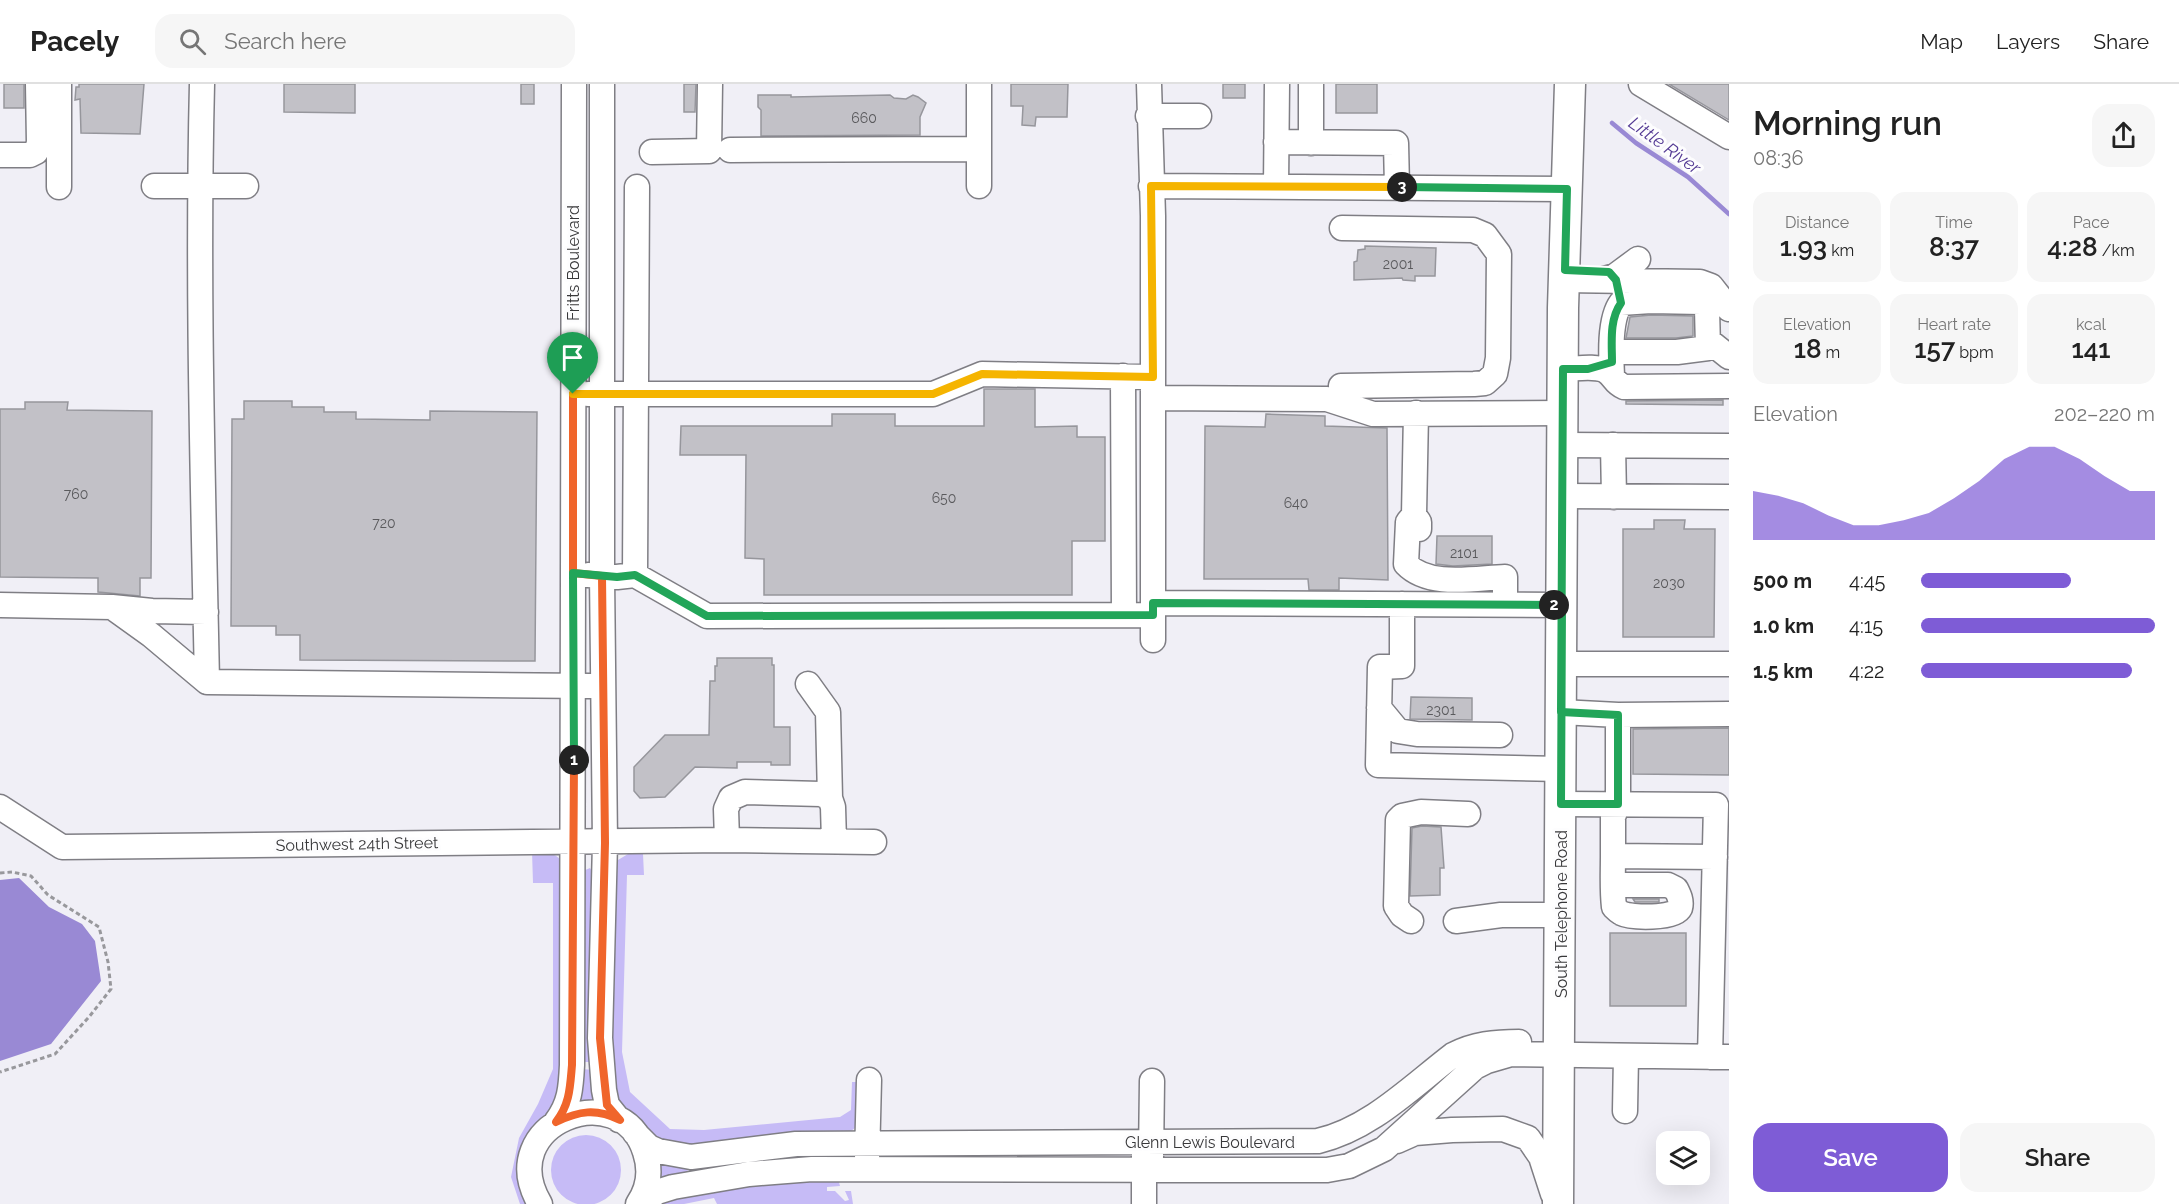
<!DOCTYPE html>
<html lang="en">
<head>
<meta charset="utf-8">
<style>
  :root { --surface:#fff; --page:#f6f6f6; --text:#222; --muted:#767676; --line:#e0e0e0; --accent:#7e5cd6 }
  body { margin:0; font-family:Raleway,sans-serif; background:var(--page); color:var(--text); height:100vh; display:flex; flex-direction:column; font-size:22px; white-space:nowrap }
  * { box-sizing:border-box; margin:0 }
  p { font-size:20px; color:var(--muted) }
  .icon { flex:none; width:33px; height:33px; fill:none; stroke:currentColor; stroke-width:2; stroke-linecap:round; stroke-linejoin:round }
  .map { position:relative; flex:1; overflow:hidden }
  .side { display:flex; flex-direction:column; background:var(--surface); width:450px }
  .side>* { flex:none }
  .tools { position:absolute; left:1656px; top:1047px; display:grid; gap:12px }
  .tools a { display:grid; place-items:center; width:54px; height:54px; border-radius:12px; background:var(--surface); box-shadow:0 6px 24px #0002; font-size:30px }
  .pin { position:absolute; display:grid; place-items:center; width:51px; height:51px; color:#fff; margin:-62px -26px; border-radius:50% 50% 50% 0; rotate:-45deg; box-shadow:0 0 6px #0007 }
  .pin .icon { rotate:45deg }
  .km { position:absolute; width:30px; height:30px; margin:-15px; border-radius:50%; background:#222; color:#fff; font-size:16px; line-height:30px; text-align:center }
  .round { display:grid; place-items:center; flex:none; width:63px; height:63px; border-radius:18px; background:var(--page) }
  .headline { display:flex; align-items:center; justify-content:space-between; height:102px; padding:0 24px }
  h1 { font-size:33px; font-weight:600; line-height:45px }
  .figures { display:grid; grid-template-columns:repeat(3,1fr); gap:9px; height:102px; padding:6px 24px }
  .figures div { display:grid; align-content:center; border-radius:15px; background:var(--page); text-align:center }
  .figures b { font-size:26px; font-weight:600 }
  .figures small { font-size:16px; font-weight:400 }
  .figures p { font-size:16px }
  .chart { height:168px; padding:12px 24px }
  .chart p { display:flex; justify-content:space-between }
  .chart svg { width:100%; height:108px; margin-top:6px; fill:var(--accent); opacity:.7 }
  .primary-button { display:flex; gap:12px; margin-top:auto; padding:12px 24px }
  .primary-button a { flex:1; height:69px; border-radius:18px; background:var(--accent); color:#fff; font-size:24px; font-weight:600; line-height:69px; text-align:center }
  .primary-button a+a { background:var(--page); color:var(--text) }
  ul { padding:0 24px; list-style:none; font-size:20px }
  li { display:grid; grid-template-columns:96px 72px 1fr; align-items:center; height:45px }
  li i { height:15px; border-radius:8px; background:var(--accent) }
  header { display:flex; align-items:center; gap:36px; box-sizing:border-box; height:84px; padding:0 30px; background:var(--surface); border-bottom:2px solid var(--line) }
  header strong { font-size:28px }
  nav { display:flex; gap:33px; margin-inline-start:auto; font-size:21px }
  .search { width:420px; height:54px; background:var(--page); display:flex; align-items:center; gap:15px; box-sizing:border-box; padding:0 21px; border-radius:18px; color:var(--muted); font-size:22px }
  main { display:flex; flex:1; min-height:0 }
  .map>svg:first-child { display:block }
  .green { fill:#c6bbf6 }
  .water { fill:#9989d4 }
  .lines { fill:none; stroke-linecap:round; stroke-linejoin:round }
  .stream { stroke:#9989d4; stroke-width:4.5 }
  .building { fill:#c2c1c7; stroke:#96969c; stroke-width:1.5 }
  .minor-casing { stroke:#7f7e84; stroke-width:27 }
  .major-casing { stroke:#7f7e84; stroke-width:33 }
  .path { stroke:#98989c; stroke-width:3; stroke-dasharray:4.5 3; stroke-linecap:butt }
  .minor { stroke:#fff; stroke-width:24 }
  .major { stroke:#fff; stroke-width:30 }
  .split-1-casing { stroke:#fff; stroke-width:12 }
  .split-2-casing { stroke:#fff; stroke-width:12 }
  .split-3-casing { stroke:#fff; stroke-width:12 }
  .split-4-casing { stroke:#fff; stroke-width:12 }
  .split-1 { stroke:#f0652b; stroke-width:8 }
  .split-2 { stroke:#22a559; stroke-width:8 }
  .split-3 { stroke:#22a559; stroke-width:8 }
  .split-4 { stroke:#f5b400; stroke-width:8 }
  .labels { text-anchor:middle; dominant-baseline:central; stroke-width:6; stroke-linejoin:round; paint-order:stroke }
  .number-label { font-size:14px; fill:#5a5a5d }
  .street-label { font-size:16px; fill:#38383a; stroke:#fdfdfe }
  .water-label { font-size:18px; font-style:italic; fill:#553c95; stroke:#fdfdfe }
</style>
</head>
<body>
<header>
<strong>Pacely</strong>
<div class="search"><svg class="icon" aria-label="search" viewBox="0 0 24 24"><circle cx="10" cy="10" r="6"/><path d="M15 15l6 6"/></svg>Search here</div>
<nav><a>Map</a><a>Layers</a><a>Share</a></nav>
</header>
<main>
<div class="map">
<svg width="1729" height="1120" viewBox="0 0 1729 1120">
  <rect width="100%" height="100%" fill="#f0eff6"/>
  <!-- green -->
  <path class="green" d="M 532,767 C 546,768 556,768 564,780 L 565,987 L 528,1120 L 520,1120 L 511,1093 L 519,1054 L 538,1020 L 553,985 L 553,799 L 533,799 Z
    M 628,770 L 643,770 L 644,791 L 627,791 L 622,968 L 630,1008 L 670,1045 L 704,1046 L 840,1033 L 851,1026 L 852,998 L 861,998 L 859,1035 L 855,1044 L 847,1050 L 685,1062 L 648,1052 L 615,1013 L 609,974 L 612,785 L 618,776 Z
    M 590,784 L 593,789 L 594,978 L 581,978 L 583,787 Z
    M 581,985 L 594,986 L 595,1017 L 579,1020 Z
    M551 1086a35 35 0 1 1 70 0a35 35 0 1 1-70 0Z
    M 655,1078 L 687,1078 L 688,1091 L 658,1095 Z
    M 838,1095 L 840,1102 L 827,1103 L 827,1107 L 835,1107 L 845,1117 L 849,1116 L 845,1107 L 851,1107 L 853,1120 L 717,1120 L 714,1114 L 684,1120 L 648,1120 L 766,1096 Z"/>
  <!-- water -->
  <path class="water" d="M 19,794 L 49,823 L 82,840 L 95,857 L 101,897 L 51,960 L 0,977 L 0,796 Z"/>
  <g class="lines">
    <!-- stream -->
    <path class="stream" d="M 1612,39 L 1636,59 L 1688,93 L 1729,130"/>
  </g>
  <!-- building -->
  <path class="building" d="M 4,0 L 24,0 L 24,24 L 4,24 Z
    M 79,0 L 144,0 L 140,50 L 81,49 L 80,15 L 75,16 L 76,3 L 79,3 Z
    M 284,0 L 355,0 L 355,29 L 284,28 Z
    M 521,0 L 534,0 L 534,20 L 521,20 Z
    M 684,0 L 696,0 L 695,28 L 684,28 Z
    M 1011,0 L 1068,0 L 1067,33 L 1036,33 L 1035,42 L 1022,41 L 1023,22 L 1011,22 Z
    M 1223,0 L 1245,0 L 1245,14 L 1223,14 Z
    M 1336,0 L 1377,0 L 1377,29 L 1336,29 Z
    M 1669,0 L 1729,0 L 1729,36 Z
    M 758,11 L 791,11 L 791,13 L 890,11 L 894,14 L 906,15 L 913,11 L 918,13 L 926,19 L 920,33 L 920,51 L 761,52 L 761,26 L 758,23 Z
    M 1365,162 L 1436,164 L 1435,192 L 1415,192 L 1415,197 L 1403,196 L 1402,194 L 1354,196 L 1354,178 L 1357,177 L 1358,166 L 1365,165 Z
    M 1651,231 L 1693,232 L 1693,252 L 1676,254 L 1626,254 L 1630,233 Z
    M 984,305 L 1035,305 L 1035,343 L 1077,342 L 1077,353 L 1105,353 L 1105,457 L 1072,457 L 1072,511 L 764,511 L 764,475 L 745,474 L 746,371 L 680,371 L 681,342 L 832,342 L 832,330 L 895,330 L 895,342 L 984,342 Z
    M 1723,316 L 1723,321 L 1626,320 L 1626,317 Z
    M 244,317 L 292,317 L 292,323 L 324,323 L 324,328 L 356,328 L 356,335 L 430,336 L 430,327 L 537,328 L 535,577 L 300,576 L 300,551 L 276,551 L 276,542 L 231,542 L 232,335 L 244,335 Z
    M 25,318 L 68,318 L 67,326 L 152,327 L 151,494 L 140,494 L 140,512 L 98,508 L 98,494 L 0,493 L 0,325 L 25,325 Z
    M 1266,330 L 1325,332 L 1325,342 L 1387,344 L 1388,496 L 1339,494 L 1339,506 L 1309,506 L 1308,495 L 1204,495 L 1205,342 L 1265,343 Z
    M 1654,436 L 1685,436 L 1684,445 L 1715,445 L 1714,553 L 1623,553 L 1623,445 L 1654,445 Z
    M 1437,452 L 1492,452 L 1492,480 L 1453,482 L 1436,480 Z
    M 717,574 L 772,574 L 772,581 L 774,581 L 774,643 L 790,643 L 790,681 L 771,681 L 771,678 L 737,678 L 737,684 L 695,683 L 665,713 L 640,714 L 634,707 L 634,683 L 665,651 L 709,651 L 710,597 L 715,597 L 715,582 L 717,582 Z
    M 1411,613 L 1472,614 L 1472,636 L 1410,635 Z
    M 1729,644 L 1729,691 L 1633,690 L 1633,645 Z
    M 1422,742 L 1441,743 L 1444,784 L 1440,784 L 1440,811 L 1410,812 L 1412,744 Z
    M 1633,815 L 1659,815 L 1659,818 L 1635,818 Z
    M 1610,849 L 1686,849 L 1686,922 L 1610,922 Z"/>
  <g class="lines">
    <!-- minor casing -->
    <g class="minor-casing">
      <path id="minor" d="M 202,0 C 197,199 203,399 207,598 L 591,602
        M 602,0 L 602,492 L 605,759 L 600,954 L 604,1006 L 607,1021 L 619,1036
        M 979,0 L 979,102
        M 1149,0 L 1153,132 L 1153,556
        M 1641,0 L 1729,53
        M 1148,32 L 1199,32
        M 1276,58 L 1396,59 L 1397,103
        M 1311,59 L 1311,0
        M 730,66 L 979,65
        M 652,68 L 709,67 L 710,0
        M 0,71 L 30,71 L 36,68 L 39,59 L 38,0
        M 154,102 L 246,102
        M 1151,102 L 1567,105
        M 59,103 L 59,0
        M 1276,103 L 1277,0
        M 1604,195 L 1615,192 L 1638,175
        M 1564,196 L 1700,198 L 1711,202 L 1729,225
        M 1709,257 L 1729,273
        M 1563,285 C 1576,285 1595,281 1606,287 C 1614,292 1614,299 1624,303 L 1729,302
        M 1123,292 L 1124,531
        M 1612,292 C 1611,273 1609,235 1621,219 L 1651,217 L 1701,218 L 1707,225 L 1708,264 L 1677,268 L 1612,268
        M 1341,302 L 1474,300 L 1485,299 L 1495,290 L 1498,274 L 1499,170 L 1485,151 L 1473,146 L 1342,144
        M 588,310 L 933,310 L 982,290 L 1153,293
        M 1153,314 L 1327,315 L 1373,330 L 1563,329
        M 1416,329 L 1414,431 L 1419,438 L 1419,445
        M 1563,361 L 1729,362
        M 1613,361 L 1614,413
        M 1562,412 L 1729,413
        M 1414,431 L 1408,438 L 1406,480 C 1429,504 1475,494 1505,493 L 1505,520
        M 588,491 L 617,493 L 635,491 L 707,532 L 1153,531
        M 635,491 L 637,103
        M 1153,519 L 1561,521
        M 1402,520 L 1402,582 L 1380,583 L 1378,681 L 1561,685
        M 0,521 L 112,523 L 151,551 L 207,598
        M 112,523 L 152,527 L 206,528
        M 1561,580 L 1729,580
        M 808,600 L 828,628 L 830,714
        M 1379,624 L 1398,647 L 1417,650 L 1500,651
        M 1561,628 L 1618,631 L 1729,630
        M 1618,631 L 1618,720 L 1613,733 L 1613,772 L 1715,773
        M 1561,720 L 1716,721 L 1710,973
        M 0,723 L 62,763 L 727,756 L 874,758
        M 727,756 L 726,725 L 731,714 L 745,708 L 821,710 L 830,714 L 833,723 L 834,757
        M 1613,801 L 1668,801 L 1676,805 C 1679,811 1682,817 1680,824 C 1675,835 1631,834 1621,829 C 1620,829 1615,824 1614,823 C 1612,806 1613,789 1613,772
        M 1411,837 L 1402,831 L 1396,822 L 1398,736 L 1402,732 L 1421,728 L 1468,730
        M 1456,837 L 1501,831 L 1561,831
        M 1625,1027 L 1626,972
        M 556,1038 C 570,1020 571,1003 572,981 L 574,0
        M 635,1049 L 649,1063 L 658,1067 L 691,1073 L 796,1060 L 1318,1057 C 1370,1045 1411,1003 1453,971 C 1474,960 1495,958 1519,958
        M 1397,1057 L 1415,1049 L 1452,1046 L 1503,1045 L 1528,1054 L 1541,1073 L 1553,1110
        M 1144,1071 L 1144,1120
        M 1151,1073 L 1152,997
        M 867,1075 L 869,996
        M 540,1120 C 492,1039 621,990 645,1068 C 651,1086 649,1104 638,1120
        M 641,1120 L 657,1108 L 673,1103 L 749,1090 L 812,1085 L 1327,1086 L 1349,1082 L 1384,1065 L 1475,983 L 1487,977 L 1511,970 L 1729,973"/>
    </g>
    <!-- major casing -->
    <g class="major-casing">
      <path id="major" d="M 1558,1120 L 1563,224 L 1570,0"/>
    </g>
    <!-- path -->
    <path class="path" d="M 0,789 L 12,788 L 31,792 L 48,811 L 99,843 L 108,878 L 111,905 L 89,933 L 55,970 L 0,988"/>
    <!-- minor -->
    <use href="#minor" class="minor"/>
    <!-- major -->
    <use href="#major" class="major"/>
  </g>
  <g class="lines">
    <!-- split-1 casing -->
    <g class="split-1-casing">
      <path id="split-1" d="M 573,310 L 573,489 L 602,492 L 605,759 L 600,954 L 607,1021 L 620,1036 C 596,1024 579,1027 556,1038 C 570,1020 570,1003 572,981 L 574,676"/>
    </g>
    <!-- split-2 casing -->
    <g class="split-2-casing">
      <path id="split-2" d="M 574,676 L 573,489 L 617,493 L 635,491 L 707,532 L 1153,531 L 1153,519 L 1554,521"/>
    </g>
    <!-- split-3 casing -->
    <g class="split-3-casing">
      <path id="split-3" d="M 1402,103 L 1567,105 L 1565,186 L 1609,188 L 1616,196 L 1621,219 C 1609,236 1612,259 1612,278 L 1588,285 L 1563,285 L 1561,628 L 1618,631 L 1618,720 L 1561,720 L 1562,521 L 1554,521"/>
    </g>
    <!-- split-4 casing -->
    <g class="split-4-casing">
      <path id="split-4" d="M 573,310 L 933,310 L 982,290 L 1153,293 L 1151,102 L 1402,103"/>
    </g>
    <!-- split-1 -->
    <use href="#split-1" class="split-1"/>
    <!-- split-2 -->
    <use href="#split-2" class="split-2"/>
    <!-- split-3 -->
    <use href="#split-3" class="split-3"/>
    <!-- split-4 -->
    <use href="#split-4" class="split-4"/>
  </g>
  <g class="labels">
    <!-- number labels -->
    <g class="number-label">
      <text x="864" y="34">660</text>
      <text x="1398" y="180">2001</text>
      <text x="76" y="410">760</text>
      <text x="944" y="414">650</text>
      <text x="1296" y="419">640</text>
      <text x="384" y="439">720</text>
      <text x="1464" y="469">2101</text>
      <text x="1669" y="499">2030</text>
      <text x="1441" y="626">2301</text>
    </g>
    <!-- street labels -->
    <g class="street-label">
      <text transform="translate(573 179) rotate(-90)">Fritts Boulevard</text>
      <text transform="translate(357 760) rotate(-1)">Southwest 24th Street</text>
      <text transform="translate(1561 830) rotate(-90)">South Telephone Road</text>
      <text x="1210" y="1058">Glenn Lewis Boulevard</text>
    </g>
    <!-- water labels -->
    <g class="water-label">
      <text transform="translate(1665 61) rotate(36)">Little River</text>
    </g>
  </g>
</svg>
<div class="tools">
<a><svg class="icon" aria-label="layers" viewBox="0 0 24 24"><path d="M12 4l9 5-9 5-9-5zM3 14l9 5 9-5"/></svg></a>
</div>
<div class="pin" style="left:573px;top:310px;background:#1e9e55"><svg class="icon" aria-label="arrive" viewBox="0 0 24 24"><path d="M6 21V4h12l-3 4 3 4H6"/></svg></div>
<b class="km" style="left:574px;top:676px">1</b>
<b class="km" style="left:1554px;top:521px">2</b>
<b class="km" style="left:1402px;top:103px">3</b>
</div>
<section class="side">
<div class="headline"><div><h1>Morning run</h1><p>08:36</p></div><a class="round"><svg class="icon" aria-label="share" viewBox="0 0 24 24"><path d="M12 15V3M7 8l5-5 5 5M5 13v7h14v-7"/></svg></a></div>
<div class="figures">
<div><p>Distance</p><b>1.93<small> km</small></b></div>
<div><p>Time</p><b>8:37</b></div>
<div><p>Pace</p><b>4:28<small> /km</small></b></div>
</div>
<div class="figures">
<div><p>Elevation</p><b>18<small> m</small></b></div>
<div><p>Heart rate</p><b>157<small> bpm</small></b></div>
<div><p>kcal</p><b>141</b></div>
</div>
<div class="chart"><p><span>Elevation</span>202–220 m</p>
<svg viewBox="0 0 160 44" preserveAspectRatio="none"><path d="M0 44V24L10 26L20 29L30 34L40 38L50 38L60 36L70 33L80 27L90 20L100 11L110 6L120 6L130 11L140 18L150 24L160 24V44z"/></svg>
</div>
<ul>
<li><b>500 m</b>4:45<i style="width:64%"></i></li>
<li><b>1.0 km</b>4:15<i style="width:100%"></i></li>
<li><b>1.5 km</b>4:22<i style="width:90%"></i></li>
</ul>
<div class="primary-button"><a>Save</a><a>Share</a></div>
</section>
</main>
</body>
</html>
